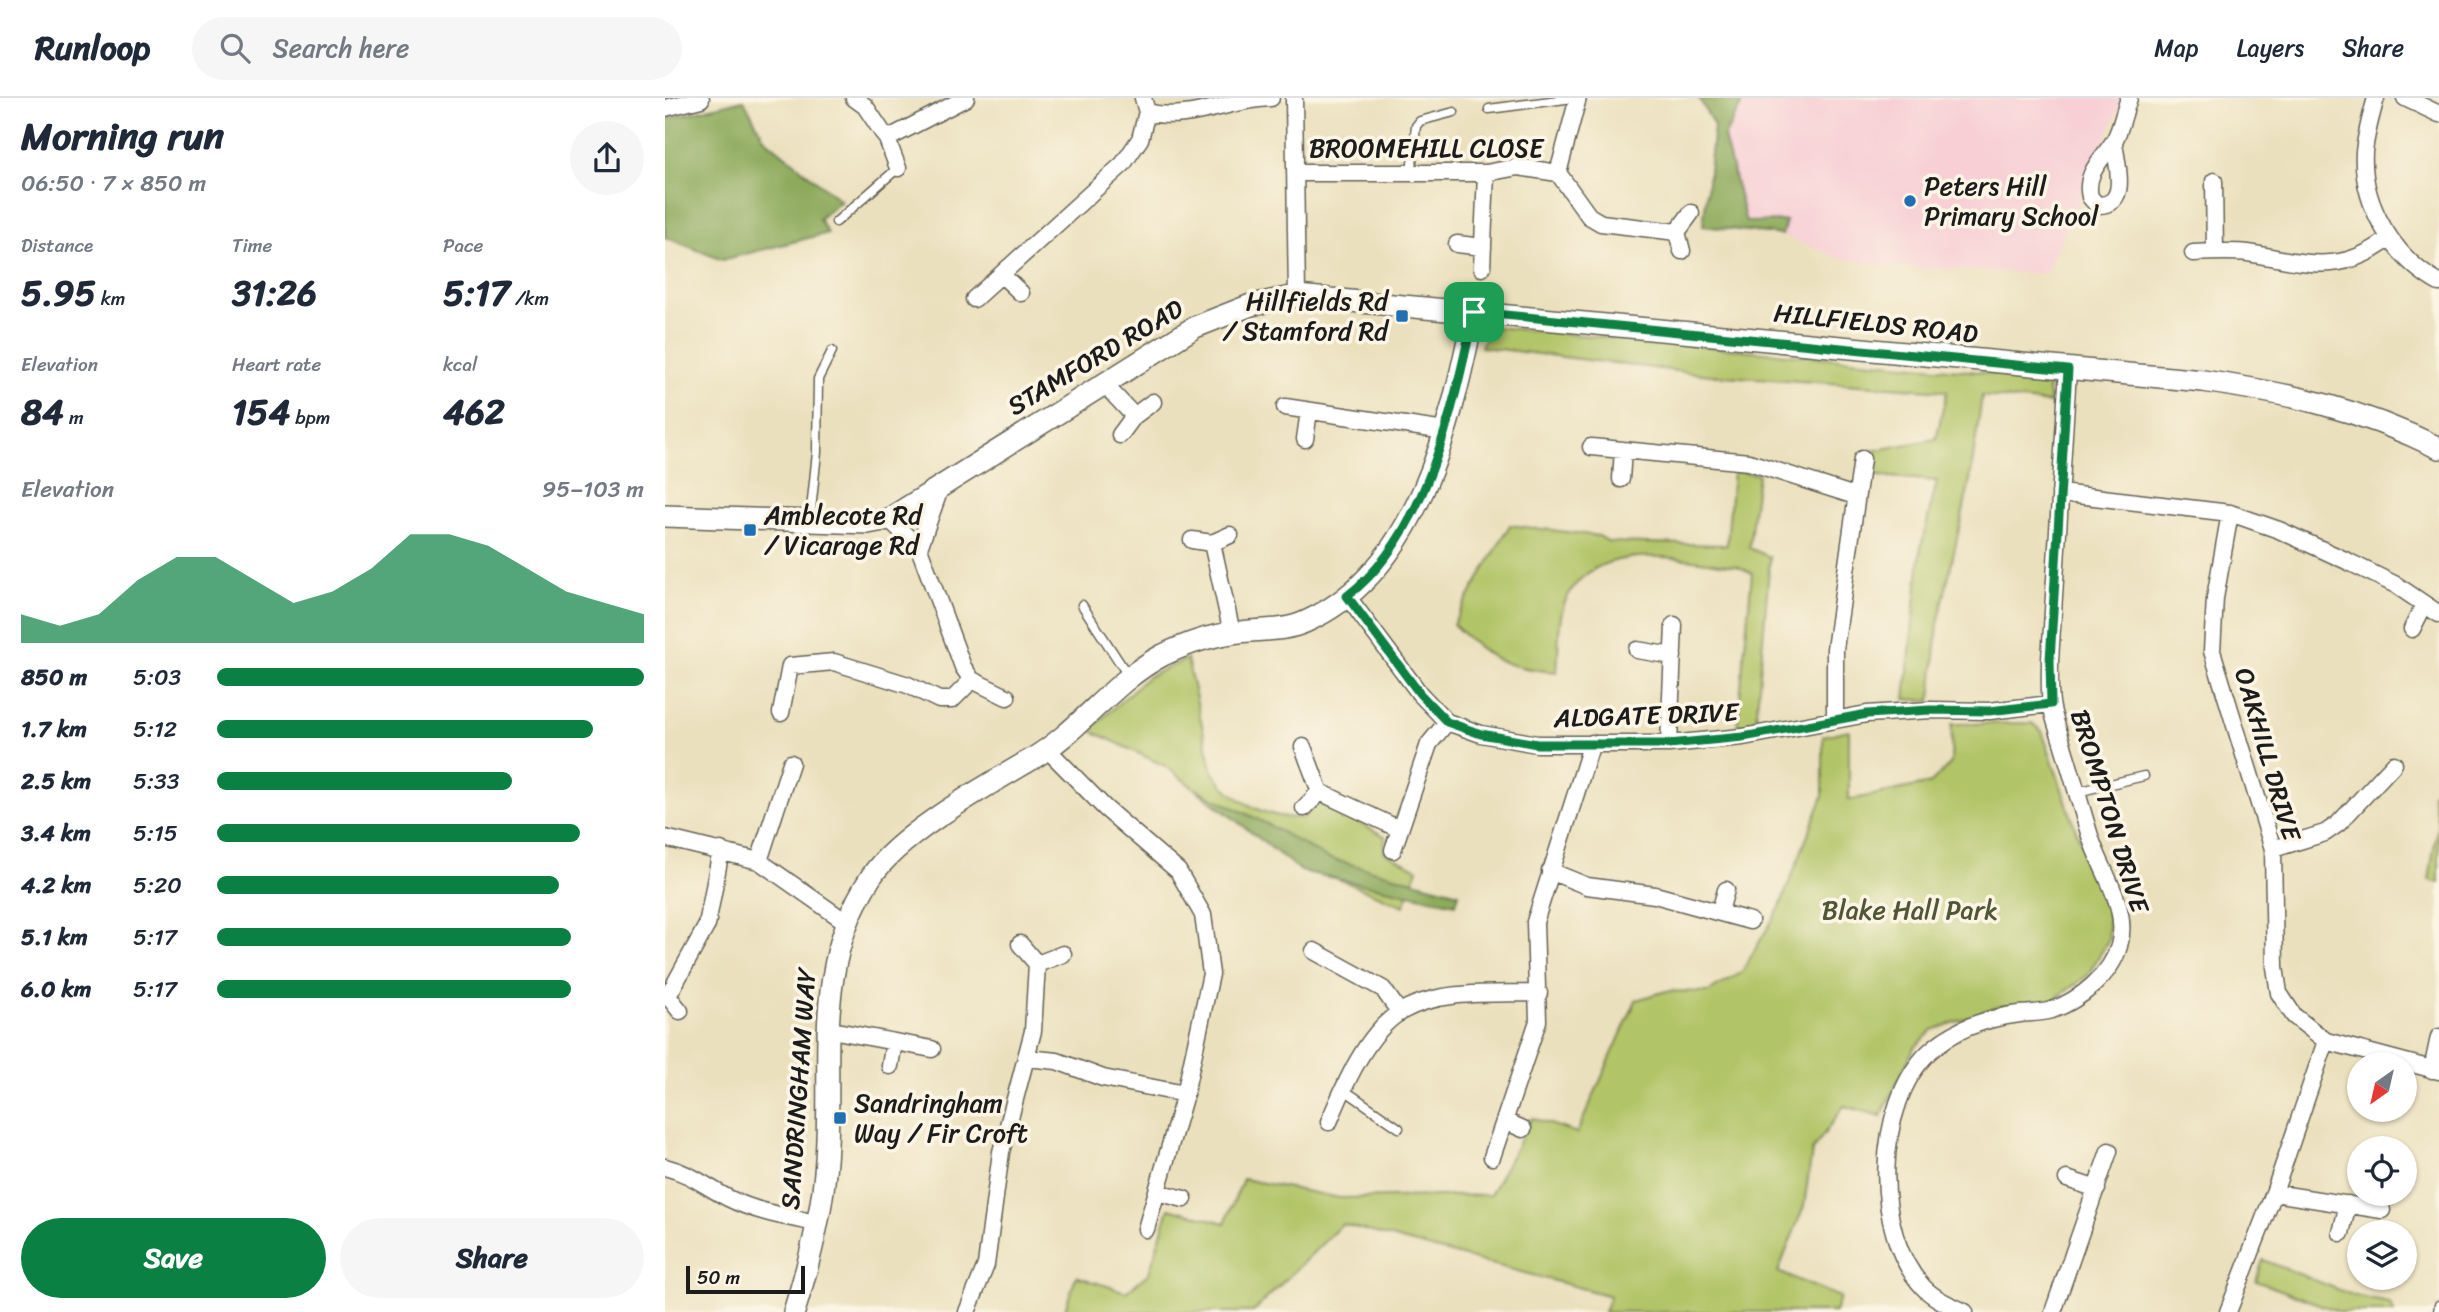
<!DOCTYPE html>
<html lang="en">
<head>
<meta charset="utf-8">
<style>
  :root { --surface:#fff; --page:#f6f6f7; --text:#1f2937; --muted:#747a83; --line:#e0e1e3; --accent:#0b8043 }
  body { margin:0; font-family:Sriracha,sans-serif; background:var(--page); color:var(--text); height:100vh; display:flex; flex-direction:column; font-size:26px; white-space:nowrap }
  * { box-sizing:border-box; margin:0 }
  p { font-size:23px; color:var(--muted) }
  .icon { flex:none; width:38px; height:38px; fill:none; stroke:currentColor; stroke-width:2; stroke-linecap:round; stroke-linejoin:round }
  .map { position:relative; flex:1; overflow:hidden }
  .details { display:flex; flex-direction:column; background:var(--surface); width:665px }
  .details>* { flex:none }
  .needle { width:46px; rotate:214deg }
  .fabs { position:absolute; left:1682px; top:954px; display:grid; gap:14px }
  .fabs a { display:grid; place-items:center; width:70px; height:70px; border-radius:50%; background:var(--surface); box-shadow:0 2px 5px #0004; font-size:35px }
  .scale { position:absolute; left:21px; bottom:18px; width:119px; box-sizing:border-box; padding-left:7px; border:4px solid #1c1c1c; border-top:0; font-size:19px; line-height:24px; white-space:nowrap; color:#1c1c1c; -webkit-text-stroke:5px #fcf5e5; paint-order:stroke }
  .pin { position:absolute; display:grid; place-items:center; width:60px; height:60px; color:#fff; margin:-30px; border-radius:14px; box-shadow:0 4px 10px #0006 }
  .round { display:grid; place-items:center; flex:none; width:74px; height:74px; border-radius:37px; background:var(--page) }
  .overview { display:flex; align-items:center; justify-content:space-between; height:119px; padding:0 21px }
  h1 { font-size:38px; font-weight:700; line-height:52px }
  .metrics { display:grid; grid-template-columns:repeat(3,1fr); gap:10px; height:119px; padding:7px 21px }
  .metrics div { display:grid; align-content:center }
  .metrics b { font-size:35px; font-weight:700 }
  .metrics small { font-size:19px; font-weight:400 }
  .metrics p { font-size:19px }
  .chart { height:196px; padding:14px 21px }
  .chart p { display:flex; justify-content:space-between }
  .chart svg { width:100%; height:126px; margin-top:7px; fill:var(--accent); opacity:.7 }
  .action { display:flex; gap:14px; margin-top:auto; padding:14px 21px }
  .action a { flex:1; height:80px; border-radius:42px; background:var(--accent); color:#fff; font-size:28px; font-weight:700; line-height:80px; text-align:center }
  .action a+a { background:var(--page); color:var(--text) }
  ul { padding:0 21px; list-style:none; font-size:23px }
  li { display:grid; grid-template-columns:112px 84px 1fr; align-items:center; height:52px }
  li i { height:18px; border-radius:9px; background:var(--accent) }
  header { display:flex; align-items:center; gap:42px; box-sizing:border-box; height:98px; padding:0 35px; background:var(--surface); border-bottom:2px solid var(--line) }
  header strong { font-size:33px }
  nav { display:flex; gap:38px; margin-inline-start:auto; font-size:24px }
  .search { width:490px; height:63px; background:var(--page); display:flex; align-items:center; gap:18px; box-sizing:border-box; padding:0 24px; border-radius:38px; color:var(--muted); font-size:26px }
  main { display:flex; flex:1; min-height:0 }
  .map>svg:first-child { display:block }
  .built { fill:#f7cfd5 }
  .green { fill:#b2c467; stroke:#677042; stroke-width:2 }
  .forest { fill:#8daa5c; stroke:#54633c; stroke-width:2 }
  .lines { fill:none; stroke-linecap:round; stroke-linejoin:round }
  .lane-casing { stroke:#646154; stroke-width:11 }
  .street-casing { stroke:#646154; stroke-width:19 }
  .secondary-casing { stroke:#646154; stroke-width:24 }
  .lane { stroke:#fff; stroke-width:8 }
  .street { stroke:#fff; stroke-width:16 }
  .secondary { stroke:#fff; stroke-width:21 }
  .route-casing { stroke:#fff; stroke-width:14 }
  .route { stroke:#0b8043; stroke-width:9 }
  .poi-dot { fill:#1f6fb2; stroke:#fcf5e5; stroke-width:2.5 }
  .labels { text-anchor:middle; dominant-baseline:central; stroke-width:7; stroke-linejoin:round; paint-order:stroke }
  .street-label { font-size:26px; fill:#1c1c1c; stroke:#fcf5e5 }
  .poi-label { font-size:26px; fill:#1c1c1c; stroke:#fcf5e5; text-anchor:start }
  .park-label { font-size:26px; fill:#505736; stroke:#fcf5e5 }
</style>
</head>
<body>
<header>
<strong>Runloop</strong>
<div class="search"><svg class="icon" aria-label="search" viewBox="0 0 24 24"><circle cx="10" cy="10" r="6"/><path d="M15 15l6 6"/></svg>Search here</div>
<nav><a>Map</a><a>Layers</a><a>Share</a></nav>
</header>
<main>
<section class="details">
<div class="overview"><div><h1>Morning run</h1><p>06:50 · 7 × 850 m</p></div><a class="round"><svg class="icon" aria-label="share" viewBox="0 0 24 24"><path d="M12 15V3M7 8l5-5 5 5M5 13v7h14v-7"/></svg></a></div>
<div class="metrics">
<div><p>Distance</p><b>5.95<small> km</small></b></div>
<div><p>Time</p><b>31:26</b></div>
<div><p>Pace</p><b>5:17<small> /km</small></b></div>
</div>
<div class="metrics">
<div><p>Elevation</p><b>84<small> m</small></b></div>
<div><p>Heart rate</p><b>154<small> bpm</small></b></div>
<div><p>kcal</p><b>462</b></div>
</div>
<div class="chart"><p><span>Elevation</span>95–103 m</p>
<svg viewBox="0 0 160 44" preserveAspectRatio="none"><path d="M0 44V34L10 38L20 34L30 22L40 14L50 14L60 22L70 30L80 26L90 18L100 6L110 6L120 10L130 18L140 26L150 30L160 34V44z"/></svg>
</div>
<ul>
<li><b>850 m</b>5:03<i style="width:100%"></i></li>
<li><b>1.7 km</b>5:12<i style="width:88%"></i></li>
<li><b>2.5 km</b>5:33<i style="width:69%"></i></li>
<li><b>3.4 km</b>5:15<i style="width:85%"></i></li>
<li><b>4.2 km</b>5:20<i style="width:80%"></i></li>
<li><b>5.1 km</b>5:17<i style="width:83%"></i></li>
<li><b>6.0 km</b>5:17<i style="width:83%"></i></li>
</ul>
<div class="action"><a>Save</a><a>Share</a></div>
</section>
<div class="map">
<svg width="1774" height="1214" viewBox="0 0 1774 1214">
  <rect width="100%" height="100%" fill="#fcf5e5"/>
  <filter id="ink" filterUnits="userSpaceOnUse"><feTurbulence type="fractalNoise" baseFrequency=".0143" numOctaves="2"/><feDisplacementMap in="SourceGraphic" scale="14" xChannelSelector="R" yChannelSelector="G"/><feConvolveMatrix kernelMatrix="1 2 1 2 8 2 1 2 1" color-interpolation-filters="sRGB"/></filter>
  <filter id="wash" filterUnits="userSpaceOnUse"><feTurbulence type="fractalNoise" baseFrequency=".00686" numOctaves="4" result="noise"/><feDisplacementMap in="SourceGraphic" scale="28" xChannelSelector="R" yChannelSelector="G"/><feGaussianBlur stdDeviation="1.57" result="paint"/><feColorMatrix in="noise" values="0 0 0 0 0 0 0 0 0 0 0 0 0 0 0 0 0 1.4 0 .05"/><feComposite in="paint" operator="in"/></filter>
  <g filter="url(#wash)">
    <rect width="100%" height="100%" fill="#ebe0bd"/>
    <!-- built -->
    <path class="built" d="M 1075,0 L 1459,0 L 1381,176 L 1216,168 L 1171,159 L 1117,137 L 1121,123 L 1081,125 L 1059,39 L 1076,7 Z"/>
    <!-- green -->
    <path class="green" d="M 830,229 L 1359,278 L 1382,286 L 1385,305 L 1317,298 L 1305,382 L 1273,526 L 1266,603 L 1240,601 L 1256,449 L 1272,383 L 1202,377 L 1206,353 L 1271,341 L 1282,293 L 1045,277 L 816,249 L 821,236 Z
      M 1068,373 L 1093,376 L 1084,450 L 1105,459 L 1091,624 L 1072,631 L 1087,475 L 1072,468 C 1016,462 929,438 900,504 C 892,524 894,553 892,574 C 840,570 825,563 788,526 L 845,427 L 934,438 L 944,444 L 1062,447 Z
      M 522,561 L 548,675 C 569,704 602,721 638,720 L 654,705 L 720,738 L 719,754 L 753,771 L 739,808 L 619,759 L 500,668 L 425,632 L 482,579 Z
      M 1367,625 L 1377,633 L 1411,732 L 1442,805 L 1444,841 L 1423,877 L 1386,904 L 1333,908 L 1268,932 L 1249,950 L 1216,1018 L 1179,1008 L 1147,1053 L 1139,1108 L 1113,1174 L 1175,1199 L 1170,1214 L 939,1214 L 945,1198 L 677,1126 L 588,1214 L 399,1214 L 411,1178 L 461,1194 L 484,1175 L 504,1110 L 560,1125 L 578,1081 L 675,1100 L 825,1097 L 867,1020 L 912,1035 L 971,902 L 1001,893 L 1043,894 L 1076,875 L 1114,811 L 1158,698 L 1158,638 L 1184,632 L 1184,702 L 1266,685 L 1286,665 L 1287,626 Z
      M 1774,688 L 1774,785 L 1764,782 L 1773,724 L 1767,696 Z
      M 1598,1162 L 1690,1198 L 1724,1205 L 1729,1214 L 1675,1214 L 1591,1183 Z"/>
    <!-- forest -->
    <path class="forest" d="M 1034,0 L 1075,0 L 1076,7 L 1059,39 L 1081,124 L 1121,123 L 1117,137 L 1038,128 L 1049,28 Z
      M 79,2 L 99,40 L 176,103 L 154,121 L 163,135 L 57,162 L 0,139 L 0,21 Z
      M 531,691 L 604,727 L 662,760 L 794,795 L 791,806 L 636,773 Z"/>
  </g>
  <g filter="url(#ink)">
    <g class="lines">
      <!-- lane casing -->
      <g class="lane-casing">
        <path id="lane" d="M 824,11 L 908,0
          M 746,75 L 751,28 L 755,23 L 789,14
          M 171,124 L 233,70
          M 145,422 L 152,354 L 153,281 L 167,253
          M 417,507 L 464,579
          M 1412,694 L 1479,678
          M 678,991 L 734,1030
          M 1773,1214 L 1774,1207"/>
      </g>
      <!-- street casing -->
      <g class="street-casing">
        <path id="street" d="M 189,0 L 200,8 L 222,41 L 301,0
          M 478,0 L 482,14 C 522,25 565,1 606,0
          M 629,0 L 632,198
          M 1711,0 C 1706,18 1701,35 1699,54 C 1696,107 1729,160 1774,185
          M 1740,0 L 1774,16
          M 0,10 L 36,1
          M 222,41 L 233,70
          M 1449,44 C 1451,65 1466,108 1432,107 L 1425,99 C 1419,75 1438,61 1449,43 C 1456,31 1459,14 1464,0
          M 630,75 L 821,75 L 853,69 L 893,75 L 924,118 L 936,125 L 1012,134
          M 893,75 L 913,0
          M 1549,83 L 1550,154
          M 792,146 L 818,149
          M 1017,153 L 1012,134 L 1026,115
          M 1528,155 C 1547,154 1565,153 1583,155 C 1640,164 1674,179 1725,140
          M 817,170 L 821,75
          M 337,177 L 356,195
          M 309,201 L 458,66 L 475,41 L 482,14
          M 438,285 L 469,318
          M 620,309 L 780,333
          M 455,337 L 469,318 L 488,304
          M 640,341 L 644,313
          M 926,349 L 1084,364 L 1190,398
          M 956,381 L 958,352
          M 1395,395 L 1565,415 L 1614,432 L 1682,463 L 1731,487 L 1774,516
          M 1565,415 L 1550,500 L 1547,553 L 1608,751 L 1610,869 L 1614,895 L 1629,918 L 1661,943 L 1774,973
          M 224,421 L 254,450 L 298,569 L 307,582 L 342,599
          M 527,442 L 547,445 L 565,437
          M 547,445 L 567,535
          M 254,450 L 276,388
          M 682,498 L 755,596 L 782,624 L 816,636 L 872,646 L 1004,646 L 1078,639 L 1202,616 L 1265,612 L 1324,613 L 1386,606
          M 1747,531 L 1759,507
          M 972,552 L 1008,558
          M 116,615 L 125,568 L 169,564 L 243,587 L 274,602 L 287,602 L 307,582
          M 1170,620 L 1170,551 L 1197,361
          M 1004,646 L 1009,527
          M 638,649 L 655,694 L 734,731
          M 383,652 L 440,710 L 513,773 L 538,817 L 546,876 L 520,996 L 481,1131
          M 639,710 L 655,694
          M 0,740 L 94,763 L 181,824
          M 1608,751 L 1660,735 L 1673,726 L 1729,666
          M 728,752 L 764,646 L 782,624
          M 94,763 L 126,665
          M 885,773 L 922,788 L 990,797 L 1085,823
          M 1055,813 L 1061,792
          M 355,846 L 372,866 L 398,856
          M 649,853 L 718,891 L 735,915
          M 3,898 L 42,827 L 56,752
          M 0,899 L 3,898 L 15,913
          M 161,931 L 267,951
          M 362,960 L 392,963 L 438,980 L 520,996
          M 225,968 L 229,944
          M 1767,972 L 1774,939
          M 840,1023 L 858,1031
          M 664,1024 C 679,988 702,933 737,913 C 776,891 831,896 874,895
          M 827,1059 L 873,923 L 870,824 L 927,645
          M 0,1069 C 27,1076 40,1088 63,1100 C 91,1114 122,1119 152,1125
          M 1402,1081 L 1432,1091
          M 492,1094 L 519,1101
          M 1609,1095 L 1717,1112
          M 1676,1135 L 1683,1106
          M 302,1214 L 321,1167 L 336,1054 L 368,933 L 372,866
          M 1300,1214 C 1286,1208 1270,1201 1259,1190 C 1206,1135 1210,1006 1264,954 C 1290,930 1321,920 1355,916 C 1366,915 1377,915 1387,912 C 1415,902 1446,877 1454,848 C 1465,809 1436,774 1425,738 C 1416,709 1408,680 1399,651 C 1395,636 1388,620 1386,605 C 1384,591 1385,576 1385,562 L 1403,272
          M 1388,1214 L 1444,1053
          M 1563,1214 L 1609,1095 L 1661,943"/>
      </g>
      <!-- secondary casing -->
      <g class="secondary-casing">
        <path id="secondary" d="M 0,418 L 203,425 L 224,421 L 530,229 L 586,207 L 632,198 L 1538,283 C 1627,296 1692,310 1774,350
          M 129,1214 C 142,1172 154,1128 159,1084 C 172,977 142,876 206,779 C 234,736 323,687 367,661 C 416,632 448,583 498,557 C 519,547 543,538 567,535 C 591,531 618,534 640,524 C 754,474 786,324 809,214"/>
      </g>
      <!-- lane -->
      <use href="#lane" class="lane"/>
      <!-- street -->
      <use href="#street" class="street"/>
      <!-- secondary -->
      <use href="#secondary" class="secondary"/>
    </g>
  </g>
  <g class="lines" filter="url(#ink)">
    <!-- route casing -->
    <g class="route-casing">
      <path id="route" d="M 809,214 L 1403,272 L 1385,562 L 1386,606 L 1324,613 L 1265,612 L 1202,616 L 1078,639 L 1004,646 L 872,646 L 816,636 L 782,624 L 755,596 L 682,498 C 762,438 789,307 809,214 Z"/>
    </g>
    <!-- route -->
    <use href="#route" class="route"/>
  </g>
  <!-- markers -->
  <g class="poi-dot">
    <circle cx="1245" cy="103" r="7"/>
    <rect x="730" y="211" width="14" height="14" rx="3.5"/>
    <rect x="78" y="425" width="14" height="14" rx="3.5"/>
    <rect x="168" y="1013" width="14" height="14" rx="3.5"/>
  </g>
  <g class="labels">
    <!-- street labels -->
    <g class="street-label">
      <text x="761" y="50">BROOMEHILL CLOSE</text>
      <text transform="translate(1211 225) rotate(6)">HILLFIELDS ROAD</text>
      <text transform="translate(430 259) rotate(-31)">STAMFORD ROAD</text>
      <text transform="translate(981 617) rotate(-2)">ALDGATE DRIVE</text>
      <text transform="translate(1603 656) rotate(74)">OAKHILL DRIVE</text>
      <text transform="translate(1445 713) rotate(73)">BROMPTON DRIVE</text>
      <text transform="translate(133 991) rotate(-86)">SANDRINGHAM WAY</text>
    </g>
    <!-- poi labels -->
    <g class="poi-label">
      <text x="1259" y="88">Peters Hill<tspan x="1259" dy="30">Primary School</tspan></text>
      <text x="723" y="203" text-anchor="end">Hillfields Rd<tspan x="723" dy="30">/ Stamford Rd</tspan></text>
      <text x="99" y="417">Amblecote Rd<tspan x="99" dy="30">/ Vicarage Rd</tspan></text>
      <text x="189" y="1005">Sandringham<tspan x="189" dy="30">Way / Fir Croft</tspan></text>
    </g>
    <!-- park labels -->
    <g class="park-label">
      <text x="1245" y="812">Blake Hall Park</text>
    </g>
  </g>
</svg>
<div class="fabs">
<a><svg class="needle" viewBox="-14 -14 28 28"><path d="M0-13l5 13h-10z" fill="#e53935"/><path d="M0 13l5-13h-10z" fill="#747a83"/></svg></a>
<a><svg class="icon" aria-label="locate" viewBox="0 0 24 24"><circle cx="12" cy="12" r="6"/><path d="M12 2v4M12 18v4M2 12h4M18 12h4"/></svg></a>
<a><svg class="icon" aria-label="layers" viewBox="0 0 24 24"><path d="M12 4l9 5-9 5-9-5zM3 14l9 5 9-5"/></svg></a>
</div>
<div class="scale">50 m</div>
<div class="pin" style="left:809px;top:214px;background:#1e9e55"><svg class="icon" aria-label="arrive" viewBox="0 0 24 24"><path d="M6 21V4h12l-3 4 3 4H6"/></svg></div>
</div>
</main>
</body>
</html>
